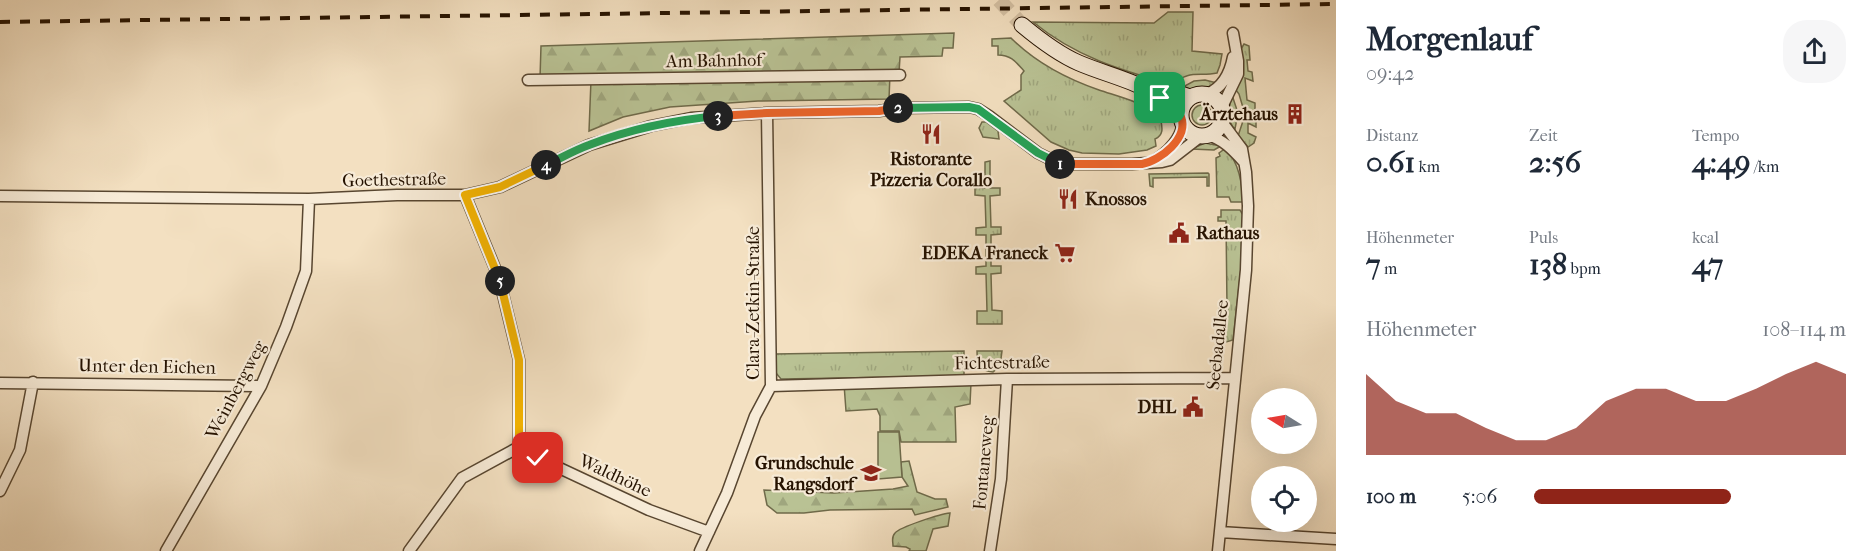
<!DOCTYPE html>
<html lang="de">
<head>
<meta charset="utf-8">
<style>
  :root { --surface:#fff; --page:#f6f6f7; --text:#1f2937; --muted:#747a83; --accent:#8f2418 }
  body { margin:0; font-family:"IM FELL French Canon",serif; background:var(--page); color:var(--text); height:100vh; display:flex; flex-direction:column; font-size:22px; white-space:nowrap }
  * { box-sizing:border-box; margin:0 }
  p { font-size:20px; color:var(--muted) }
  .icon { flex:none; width:33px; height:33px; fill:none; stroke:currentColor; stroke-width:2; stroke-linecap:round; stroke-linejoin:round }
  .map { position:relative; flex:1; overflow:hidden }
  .drawer { display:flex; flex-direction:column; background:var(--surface); width:540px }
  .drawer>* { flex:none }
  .needle { width:39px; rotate:281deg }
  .controls { position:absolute; left:1251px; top:388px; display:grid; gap:12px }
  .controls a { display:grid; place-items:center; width:66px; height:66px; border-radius:50%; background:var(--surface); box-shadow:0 6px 24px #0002; font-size:30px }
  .pin { position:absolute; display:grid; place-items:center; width:51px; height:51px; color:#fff; margin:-26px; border-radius:12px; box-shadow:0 3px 9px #0006 }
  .km { position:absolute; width:30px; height:30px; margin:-15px; border-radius:50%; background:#222; color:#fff; font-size:16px; line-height:30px; text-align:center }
  .round { display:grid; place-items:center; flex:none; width:63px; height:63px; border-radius:24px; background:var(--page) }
  .head { display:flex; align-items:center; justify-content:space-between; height:102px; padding:0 30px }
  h1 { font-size:33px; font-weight:700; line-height:45px }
  .stats { display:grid; grid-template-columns:repeat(3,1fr); gap:9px; height:102px; padding:6px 30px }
  .stats div { display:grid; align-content:center }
  .stats b { font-size:30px; font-weight:700 }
  .stats small { font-size:16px; font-weight:400 }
  .stats p { font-size:16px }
  .chart { height:168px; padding:12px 30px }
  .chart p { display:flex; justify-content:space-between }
  .chart svg { width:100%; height:108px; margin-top:6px; fill:var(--accent); opacity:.7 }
  ul { padding:0 30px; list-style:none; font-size:20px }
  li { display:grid; grid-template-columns:96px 72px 1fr; align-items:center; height:45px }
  li i { height:15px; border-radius:8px; background:var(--accent) }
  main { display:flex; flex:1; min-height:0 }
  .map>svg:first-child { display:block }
  .grass { fill:url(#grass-tufts); stroke:#6f6a4a; stroke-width:1.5 }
  .forest { fill:url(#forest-firs); stroke:#6f6a4a; stroke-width:1.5 }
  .garden { fill:#b9c294; stroke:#6f6a4a; stroke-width:1.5 }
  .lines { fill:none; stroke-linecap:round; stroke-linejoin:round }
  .secondary-tunnel { stroke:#d4c1a4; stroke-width:15; stroke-dasharray:15 8; stroke-linecap:butt }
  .street-casing { stroke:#584630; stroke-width:13 }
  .secondary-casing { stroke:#251200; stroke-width:17 }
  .street { stroke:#f7ebd7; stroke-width:10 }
  .secondary { stroke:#f7ebd7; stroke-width:15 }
  .rail { stroke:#251200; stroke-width:4; stroke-dasharray:10 10; stroke-linecap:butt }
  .split-1-casing { stroke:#fff; stroke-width:12 }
  .split-2-casing { stroke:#fff; stroke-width:12 }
  .split-3-casing { stroke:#fff; stroke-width:12 }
  .split-4-casing { stroke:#fff; stroke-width:12 }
  .split-5-casing { stroke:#fff; stroke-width:12 }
  .split-6-casing { stroke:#fff; stroke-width:12 }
  .split-1 { stroke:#f0652b; stroke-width:8 }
  .split-2 { stroke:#22a559; stroke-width:8 }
  .split-3 { stroke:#f0652b; stroke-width:8 }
  .split-4 { stroke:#22a559; stroke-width:8 }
  .split-5 { stroke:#f5b400; stroke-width:8 }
  .split-6 { stroke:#f5b400; stroke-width:8 }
  .labels { text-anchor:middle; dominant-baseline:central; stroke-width:4.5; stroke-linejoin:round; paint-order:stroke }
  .street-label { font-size:18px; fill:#251200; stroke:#f7ebd7 }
  .poi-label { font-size:18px; font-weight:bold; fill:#251200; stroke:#f7ebd7; text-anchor:end }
</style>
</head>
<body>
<main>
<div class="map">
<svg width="1336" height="551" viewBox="0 0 1336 551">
  <defs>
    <pattern id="grass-tufts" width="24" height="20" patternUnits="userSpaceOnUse" patternTransform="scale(1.5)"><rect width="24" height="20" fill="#b9c294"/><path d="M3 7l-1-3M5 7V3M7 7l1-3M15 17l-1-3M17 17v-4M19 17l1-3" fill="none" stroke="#9fa67e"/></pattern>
    <pattern id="forest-firs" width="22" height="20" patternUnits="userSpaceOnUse" patternTransform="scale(1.5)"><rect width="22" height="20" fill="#b9c294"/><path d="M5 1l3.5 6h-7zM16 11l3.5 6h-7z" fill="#9fa67e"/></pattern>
  </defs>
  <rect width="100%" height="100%" fill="#f3e0c1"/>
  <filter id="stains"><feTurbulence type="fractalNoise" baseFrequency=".00333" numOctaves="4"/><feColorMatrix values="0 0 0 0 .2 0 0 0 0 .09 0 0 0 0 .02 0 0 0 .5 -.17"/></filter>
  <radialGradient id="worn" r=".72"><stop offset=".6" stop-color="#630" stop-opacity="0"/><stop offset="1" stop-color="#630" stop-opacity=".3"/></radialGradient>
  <!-- grass -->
  <path class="grass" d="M 1168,12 L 1193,12 L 1192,51 L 1222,54 L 1220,65 L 1217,73 C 1200,77 1188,69 1173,85 C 1120,70 1076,57 1033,22 L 1154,23 Z
    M 1011,38 C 1035,62 1067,79 1099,90 C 1120,97 1141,102 1160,115 C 1161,124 1166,134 1155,139 L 1156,146 L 1147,150 L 1119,154 L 1082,153 L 1069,150 L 1051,142 L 1004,101 L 1021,90 L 1021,75 L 1024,71 C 1016,62 1011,55 998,55 L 998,46 L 992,46 L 992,39 Z
    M 1244,44 L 1249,46 L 1250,60 L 1247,60 L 1248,71 L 1252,72 L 1253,81 L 1245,78 L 1247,100 L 1255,103 L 1255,112 L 1245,113 L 1244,111 L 1239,94 L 1236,90 L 1241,49 Z
    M 1205,80 L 1217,83 C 1206,90 1191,91 1179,89 L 1194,81 Z
    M 1232,95 L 1238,113 L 1235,129 C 1226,122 1229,106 1232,95 Z
    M1192 115a10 10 0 1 1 20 0a10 10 0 1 1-20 0Z
    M 1244,118 L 1256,118 L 1256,127 L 1248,123 L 1248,133 L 1256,137 L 1254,143 L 1248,147 L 1238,136 Z
    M 982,122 L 986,122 L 998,131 L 999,139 L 983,137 L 979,128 Z
    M 1205,143 L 1221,146 L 1214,150 L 1191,149 Z
    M 1226,148 C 1239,164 1242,182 1243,202 L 1231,202 L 1229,197 L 1217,197 L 1216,158 L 1220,156 L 1219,153 Z
    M 990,161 L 990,188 L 1000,188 L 1000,195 L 990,196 L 991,227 L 1001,227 L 1001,234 L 991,235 L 991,266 L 1001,266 L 1001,273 L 991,274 L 992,310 L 1002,311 L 1002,324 L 977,324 L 977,311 L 987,311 L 986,274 L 976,274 L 976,267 L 986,266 L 986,235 L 976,235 L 976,228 L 986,227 L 985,196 L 975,195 L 975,188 L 985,188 L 985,162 Z
    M 1208,173 L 1209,174 L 1209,186 L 1207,186 L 1207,177 L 1153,178 L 1153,187 L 1150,186 L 1149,174 Z
    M 1221,210 L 1240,210 L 1243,215 L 1241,268 L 1233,340 L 1226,342 L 1218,338 L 1219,305 L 1227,307 L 1226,221 L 1218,221 L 1218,217 L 1221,217 Z
    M 964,351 L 964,376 L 781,379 L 776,373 L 775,354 Z
    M 977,351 L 1002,351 L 1000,366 L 993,372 C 980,371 977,363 977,351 Z"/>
  <!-- forest -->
  <path class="forest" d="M 954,33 L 953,48 L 943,48 L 942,56 L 900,57 L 899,73 L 890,74 L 889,99 L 758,101 L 670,107 L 623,117 L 589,131 L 591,80 L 540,78 L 541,46 Z
    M 971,383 L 970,404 L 955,407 L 956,442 L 901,442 L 899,431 L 880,431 L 880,416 L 877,409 L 846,411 L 844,384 Z
    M 909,461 L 917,492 L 935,499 L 946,499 L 948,507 L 915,515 L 912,509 L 830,510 L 804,513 L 777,513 L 767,505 L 764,490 L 834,493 L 893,489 L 908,486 L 902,477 L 901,462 Z
    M 950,513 L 948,526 L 933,529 L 926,551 L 909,551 L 910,549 L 906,547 L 893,546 C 893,541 891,537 895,533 C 900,527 940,514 950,513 Z"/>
  <!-- garden -->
  <path class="garden" d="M 878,432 L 899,432 L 902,477 L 878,479 Z"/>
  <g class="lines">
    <!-- secondary-tunnel -->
    <path class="secondary-tunnel" d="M 999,0 L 1022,25"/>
    <!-- street casing -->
    <g class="street-casing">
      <path id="street" d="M 528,80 L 900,75
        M 1207,94 C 1222,88 1230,73 1233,57
        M 1222,107 L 1238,74 L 1238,61 L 1233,33
        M 1207,135 C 1223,139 1233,150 1244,162
        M 1152,162 C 1167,153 1180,141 1183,123
        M 465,195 L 499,278 L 519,360 L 519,447
        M 0,196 L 309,199 L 397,195 L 465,195 L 500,187 L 589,145 L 651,126 L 691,118 L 767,113 L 879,111 L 900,108 L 969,107 L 978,109 L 989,116 L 1038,153 L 1060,164 L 1132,164 L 1162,162 L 1170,160 L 1201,136
        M 0,383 L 261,386
        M 771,386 L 1007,379 L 1234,378
        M 519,447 L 538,458 L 649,510 L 709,532
        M 0,491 L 20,450 L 33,382
        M 1220,532 L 1336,539
        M 166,551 L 261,386 L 286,327 L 306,271 L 309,199
        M 409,551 L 462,478 L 519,447
        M 700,551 L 727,493 L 755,416 L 771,386 L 767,113
        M 990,551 L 1001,479 L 1007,379
        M 1218,551 L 1246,270 L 1248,206 L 1246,172 L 1242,149 L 1222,122"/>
    </g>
    <!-- secondary casing -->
    <g class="secondary-casing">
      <path id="secondary" d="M 1022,25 C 1040,40 1058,54 1079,63 C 1114,78 1155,84 1181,115
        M 1145,87 L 1164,88 L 1190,97
        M1181 115a21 21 0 1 1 42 0a21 21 0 1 1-42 0Z"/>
    </g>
    <!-- street -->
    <use href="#street" class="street"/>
    <!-- secondary -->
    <use href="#secondary" class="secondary"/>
    <!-- rail -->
    <path class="rail" d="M 0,22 L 1336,4"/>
  </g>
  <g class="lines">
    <!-- split-1 casing -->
    <g class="split-1-casing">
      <path id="split-1" d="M 1060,164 L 1142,164 C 1160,161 1189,138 1181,117 C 1178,108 1168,103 1160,98"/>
    </g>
    <!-- split-2 casing -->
    <g class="split-2-casing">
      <path id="split-2" d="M 898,108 L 969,107 L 978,109 L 1038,153 L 1060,164"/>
    </g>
    <!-- split-3 casing -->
    <g class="split-3-casing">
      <path id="split-3" d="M 718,116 L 767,113 L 879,111 L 898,108"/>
    </g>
    <!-- split-4 casing -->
    <g class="split-4-casing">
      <path id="split-4" d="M 546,165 C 561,158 575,150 589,145 C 630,129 674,120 718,116"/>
    </g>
    <!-- split-5 casing -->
    <g class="split-5-casing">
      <path id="split-5" d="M 500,281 L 465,195 L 500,187 L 546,165"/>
    </g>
    <!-- split-6 casing -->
    <g class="split-6-casing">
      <path id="split-6" d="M 500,281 L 519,360 L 519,447 L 538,458"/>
    </g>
    <!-- split-1 -->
    <use href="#split-1" class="split-1"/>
    <!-- split-2 -->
    <use href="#split-2" class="split-2"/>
    <!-- split-3 -->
    <use href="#split-3" class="split-3"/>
    <!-- split-4 -->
    <use href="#split-4" class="split-4"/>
    <!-- split-5 -->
    <use href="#split-5" class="split-5"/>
    <!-- split-6 -->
    <use href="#split-6" class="split-6"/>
  </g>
  <!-- icons -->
  <defs>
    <g id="building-bare" transform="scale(1.62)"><path d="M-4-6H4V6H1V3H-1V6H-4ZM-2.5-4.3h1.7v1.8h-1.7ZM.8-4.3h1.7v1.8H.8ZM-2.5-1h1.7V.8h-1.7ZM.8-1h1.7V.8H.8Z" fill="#8f2418" stroke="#f7ebd7" stroke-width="2.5" paint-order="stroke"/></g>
    <g id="restaurant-bare" transform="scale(1.62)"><path d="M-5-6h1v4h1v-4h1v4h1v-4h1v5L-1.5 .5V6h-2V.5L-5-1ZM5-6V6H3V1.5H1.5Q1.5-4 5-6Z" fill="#8f2418" stroke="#f7ebd7" stroke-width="2.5" paint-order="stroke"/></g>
    <g id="civic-bare" transform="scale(1.62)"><path d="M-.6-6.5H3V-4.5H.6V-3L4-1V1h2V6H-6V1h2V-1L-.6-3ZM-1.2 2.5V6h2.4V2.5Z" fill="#8f2418" stroke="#f7ebd7" stroke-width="2.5" paint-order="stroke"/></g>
    <g id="supermarket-bare" transform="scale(1.62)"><path d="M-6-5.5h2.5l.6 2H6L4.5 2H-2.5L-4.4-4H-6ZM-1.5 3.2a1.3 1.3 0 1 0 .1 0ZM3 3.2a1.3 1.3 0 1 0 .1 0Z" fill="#8f2418" stroke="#f7ebd7" stroke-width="2.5" paint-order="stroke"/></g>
    <g id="school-bare" transform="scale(1.62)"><path d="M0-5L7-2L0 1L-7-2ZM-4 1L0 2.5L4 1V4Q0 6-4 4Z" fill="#8f2418" stroke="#f7ebd7" stroke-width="2.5" paint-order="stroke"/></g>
  </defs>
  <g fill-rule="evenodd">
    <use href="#building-bare" x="1295" y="114"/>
    <use href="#restaurant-bare" x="931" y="134"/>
    <use href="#restaurant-bare" x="1068" y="199"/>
    <use href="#civic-bare" x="1179" y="233"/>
    <use href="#supermarket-bare" x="1065" y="253"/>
    <use href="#civic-bare" x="1193" y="407"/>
    <use href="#school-bare" x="871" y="473"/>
  </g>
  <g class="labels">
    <!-- street labels -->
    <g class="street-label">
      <text transform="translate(714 61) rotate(-1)">Am Bahnhof</text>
      <text transform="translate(394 180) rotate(-1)">Goethestraße</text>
      <text transform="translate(753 303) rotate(-90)">Clara-Zetkin-Straße</text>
      <text transform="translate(1218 345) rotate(-84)">Seebadallee</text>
      <text transform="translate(1002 363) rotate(-1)">Fichtestraße</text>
      <text transform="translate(147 367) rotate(1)">Unter den Eichen</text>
      <text transform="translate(236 390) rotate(-62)">Weinbergweg</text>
      <text transform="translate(984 463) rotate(-85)">Fontaneweg</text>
      <text transform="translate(615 476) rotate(25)">Waldhöhe</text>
    </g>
    <!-- poi labels -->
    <g class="poi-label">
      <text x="1278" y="114">Ärztehaus</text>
      <text x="931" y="159" text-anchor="middle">Ristorante<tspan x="931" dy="21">Pizzeria Corallo</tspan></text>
      <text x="1085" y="199" text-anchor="start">Knossos</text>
      <text x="1196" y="233" text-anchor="start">Rathaus</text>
      <text x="1048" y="253">EDEKA Franeck</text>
      <text x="1176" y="407">DHL</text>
      <text x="854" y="463">Grundschule<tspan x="854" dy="21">Rangsdorf</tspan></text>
    </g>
  </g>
  <rect width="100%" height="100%" filter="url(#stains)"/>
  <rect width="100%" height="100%" fill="url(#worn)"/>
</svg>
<div class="controls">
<a><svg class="needle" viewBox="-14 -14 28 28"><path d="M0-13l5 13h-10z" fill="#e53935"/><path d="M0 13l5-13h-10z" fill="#747a83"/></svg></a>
<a><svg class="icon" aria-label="locate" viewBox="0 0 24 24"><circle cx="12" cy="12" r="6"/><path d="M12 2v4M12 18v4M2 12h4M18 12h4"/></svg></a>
</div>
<div class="pin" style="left:1160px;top:98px;background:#1e9e55"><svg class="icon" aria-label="arrive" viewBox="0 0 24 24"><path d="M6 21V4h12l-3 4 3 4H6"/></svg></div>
<div class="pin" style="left:538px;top:458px;background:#d93025"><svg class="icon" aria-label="check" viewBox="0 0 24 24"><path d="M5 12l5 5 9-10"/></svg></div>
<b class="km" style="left:1060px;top:164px">1</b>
<b class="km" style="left:898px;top:108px">2</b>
<b class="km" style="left:718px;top:116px">3</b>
<b class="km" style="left:546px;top:165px">4</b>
<b class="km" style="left:500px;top:281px">5</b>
</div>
<section class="drawer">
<div class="head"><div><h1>Morgenlauf</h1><p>09:42</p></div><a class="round"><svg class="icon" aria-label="share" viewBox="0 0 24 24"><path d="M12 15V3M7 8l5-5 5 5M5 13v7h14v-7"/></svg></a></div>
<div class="stats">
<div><p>Distanz</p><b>0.61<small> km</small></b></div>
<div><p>Zeit</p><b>2:56</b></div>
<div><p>Tempo</p><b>4:49<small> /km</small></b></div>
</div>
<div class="stats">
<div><p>Höhenmeter</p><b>7<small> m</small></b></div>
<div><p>Puls</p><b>138<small> bpm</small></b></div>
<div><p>kcal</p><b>47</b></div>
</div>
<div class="chart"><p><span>Höhenmeter</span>108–114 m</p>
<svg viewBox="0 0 160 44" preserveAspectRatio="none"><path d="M0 44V11L10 22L20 27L30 27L40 33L50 38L60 38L70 33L80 22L90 17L100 17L110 22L120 22L130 17L140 11L150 6L160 11V44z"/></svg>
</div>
<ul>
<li><b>100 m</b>5:06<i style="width:63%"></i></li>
</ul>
</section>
</main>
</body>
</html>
